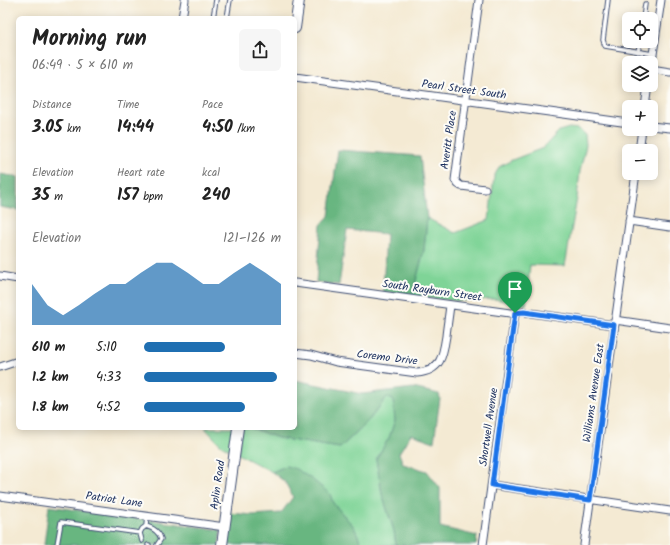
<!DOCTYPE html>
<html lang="en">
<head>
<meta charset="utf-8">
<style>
  :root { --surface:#fff; --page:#f6f6f6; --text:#222; --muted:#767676; --accent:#1f6fb2 }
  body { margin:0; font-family:Kalam,sans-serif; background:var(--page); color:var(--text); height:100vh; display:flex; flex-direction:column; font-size:15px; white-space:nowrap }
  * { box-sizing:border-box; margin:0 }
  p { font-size:13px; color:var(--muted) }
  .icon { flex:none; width:22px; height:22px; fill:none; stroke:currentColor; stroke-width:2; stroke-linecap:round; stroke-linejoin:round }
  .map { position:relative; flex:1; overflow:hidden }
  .sheet { position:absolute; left:16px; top:16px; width:281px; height:414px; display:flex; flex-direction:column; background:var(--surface); border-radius:6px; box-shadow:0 2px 10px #0003 }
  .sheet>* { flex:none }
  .buttons { position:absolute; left:622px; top:12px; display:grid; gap:8px }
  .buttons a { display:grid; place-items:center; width:36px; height:36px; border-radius:6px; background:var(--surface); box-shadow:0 2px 10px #0003; font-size:20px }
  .pin { position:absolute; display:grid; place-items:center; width:34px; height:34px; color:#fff; margin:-41px -17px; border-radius:50% 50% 50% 0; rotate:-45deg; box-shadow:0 0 4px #0007 }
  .pin .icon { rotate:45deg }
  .round { display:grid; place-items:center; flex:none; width:42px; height:42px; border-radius:6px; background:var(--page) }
  .headline { display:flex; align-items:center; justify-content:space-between; height:68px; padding:0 16px }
  h1 { font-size:22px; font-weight:600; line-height:30px }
  .stats { display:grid; grid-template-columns:repeat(3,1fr); gap:6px; height:68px; padding:4px 16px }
  .stats div { display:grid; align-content:center }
  .stats b { font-size:17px; font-weight:600 }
  .stats small { font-size:11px; font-weight:400 }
  .stats p { font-size:11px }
  .chart { height:112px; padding:8px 16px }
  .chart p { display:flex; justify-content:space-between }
  .chart svg { width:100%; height:72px; margin-top:4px; fill:var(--accent); opacity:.7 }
  ul { padding:0 16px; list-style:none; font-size:13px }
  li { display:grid; grid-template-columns:64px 48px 1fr; align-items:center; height:30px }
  li i { height:10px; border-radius:5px; background:var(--accent) }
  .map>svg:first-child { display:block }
  .green { fill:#7fd497; stroke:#4d827a }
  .forest { fill:#67b680; stroke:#41726f }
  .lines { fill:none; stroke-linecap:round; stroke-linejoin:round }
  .lane-casing { stroke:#3c4b70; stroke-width:5.5 }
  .street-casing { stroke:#3c4b70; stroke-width:9 }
  .secondary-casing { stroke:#3c4b70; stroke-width:12 }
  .lane { stroke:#fff; stroke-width:3.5 }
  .street { stroke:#fff; stroke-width:7 }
  .secondary { stroke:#fff; stroke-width:10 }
  .route-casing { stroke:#fff; stroke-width:8 }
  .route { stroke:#1a73e8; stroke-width:5 }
  .labels { text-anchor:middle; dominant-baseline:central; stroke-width:4; stroke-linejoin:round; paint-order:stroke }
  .street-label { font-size:11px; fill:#1b2f5e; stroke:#fdfcf7 }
</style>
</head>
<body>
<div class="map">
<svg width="670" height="545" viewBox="0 0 670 545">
  <rect width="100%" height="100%" fill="#fdfcf7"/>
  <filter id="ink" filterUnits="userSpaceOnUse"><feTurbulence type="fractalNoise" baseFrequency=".025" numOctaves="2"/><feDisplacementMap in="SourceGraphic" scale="8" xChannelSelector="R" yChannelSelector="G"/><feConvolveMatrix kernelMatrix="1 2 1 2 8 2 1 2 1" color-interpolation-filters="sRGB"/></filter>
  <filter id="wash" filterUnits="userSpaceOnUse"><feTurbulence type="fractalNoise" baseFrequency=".012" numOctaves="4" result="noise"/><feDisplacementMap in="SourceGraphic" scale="16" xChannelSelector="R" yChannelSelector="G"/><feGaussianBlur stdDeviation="0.9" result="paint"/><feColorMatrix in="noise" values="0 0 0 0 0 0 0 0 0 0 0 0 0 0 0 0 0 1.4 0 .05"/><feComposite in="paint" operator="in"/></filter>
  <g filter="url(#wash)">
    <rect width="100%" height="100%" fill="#f4ead3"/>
    <!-- green -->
    <path class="green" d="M 569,128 L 578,129 L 585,135 L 586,145 L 580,171 L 577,198 L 565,266 L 530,265 L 526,305 L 494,299 L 458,301 L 412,296 L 424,250 L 427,218 L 455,233 L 489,220 L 494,177 L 499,167 L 512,160 L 543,148 L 559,131 Z
      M 387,397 L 393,400 L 395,420 L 389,438 L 376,459 L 382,494 L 394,531 L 396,545 L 362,545 L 354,527 L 333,503 L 330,494 L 286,466 L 272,472 L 238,454 L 242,428 L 251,428 L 278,438 L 340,448 L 369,420 Z
      M 205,428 L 235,428 L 232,451 L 221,445 Z"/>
    <!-- forest -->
    <path class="forest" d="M 338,150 L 420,156 L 427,218 L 424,250 L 412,296 L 383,292 L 386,234 L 347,230 L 339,285 L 316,282 L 321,225 L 329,216 Z
      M 0,174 L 18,177 L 18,210 L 0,207 Z
      M 295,380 L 362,394 L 413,388 L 439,394 L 440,398 L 434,442 L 411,434 L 399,453 L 403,464 L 427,471 L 440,488 L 440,527 L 477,536 L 476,545 L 396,545 L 394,531 L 382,494 L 376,459 L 389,438 L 395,420 L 393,400 L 387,397 L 369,420 L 340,448 L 278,438 L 251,428 L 295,428 Z
      M 286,466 L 296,469 L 313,480 L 330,494 L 333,503 L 354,527 L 362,545 L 226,545 L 230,513 L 253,515 L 281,513 L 293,497 L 285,482 L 272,472 Z
      M 49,506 L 221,530 L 219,545 L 44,545 Z"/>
  </g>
  <g filter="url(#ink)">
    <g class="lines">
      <!-- lane casing -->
      <g class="lane-casing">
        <path id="lane" d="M 608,0 L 603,40 L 605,46 L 653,54
          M 213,18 L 216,0
          M 227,18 L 230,0
          M 643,19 L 645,4
          M 638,52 L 640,41
          M 147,516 L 146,526 C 153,528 159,531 161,539 L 157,545
          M 142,541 L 140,533 L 142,529 L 146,526
          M 57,545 L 61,522 L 140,533
          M 148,545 L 149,545"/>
      </g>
      <!-- street casing -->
      <g class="street-casing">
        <path id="street" d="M 479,0 L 455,180 L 458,184 L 461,186 L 485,189
          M 182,18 L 185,0
          M 651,68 L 661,0
          M 651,69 L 670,72
          M 295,77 L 629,123
          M 645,107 L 648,85
          M 651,126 L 670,128
          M 639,151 L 642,129
          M 629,221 L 670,227
          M 0,276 L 18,279
          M 295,283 L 510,313 L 524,312 L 614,325
          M 615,320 L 670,328
          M 295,353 L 311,355 L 336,362 L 417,373 C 441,371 443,356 446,336 C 447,326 449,315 450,305
          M 0,367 L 18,361
          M 492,485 L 670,511
          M 0,496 L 225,527
          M 483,545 L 515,313
          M 584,545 L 636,173"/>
      </g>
      <!-- secondary casing -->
      <g class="secondary-casing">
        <path id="secondary" d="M 295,28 L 299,0
          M 222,545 L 238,428"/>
      </g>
      <!-- lane -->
      <use href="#lane" class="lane"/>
      <!-- street -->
      <use href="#street" class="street"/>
      <!-- secondary -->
      <use href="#secondary" class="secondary"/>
    </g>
  </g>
  <g class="lines" filter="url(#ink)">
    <!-- route casing -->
    <g class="route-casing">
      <path id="route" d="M 524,312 L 614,325 L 590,500 L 492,485 L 515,313 Z"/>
    </g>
    <!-- route -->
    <use href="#route" class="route"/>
  </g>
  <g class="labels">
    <!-- street labels -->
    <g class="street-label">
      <text transform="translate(464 90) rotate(8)">Pearl Street South</text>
      <text transform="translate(449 140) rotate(-82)">Averitt Place</text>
      <text transform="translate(432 291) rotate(8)">South Rayburn Street</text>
      <text transform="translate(387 358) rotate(7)">Coremo Drive</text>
      <text transform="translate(594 393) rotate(-82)">Williams Avenue East</text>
      <text transform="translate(489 427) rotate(-82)">Shortwell Avenue</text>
      <text transform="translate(218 485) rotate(-82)">Aplin Road</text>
      <text transform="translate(114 500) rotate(8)">Patriot Lane</text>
    </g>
  </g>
</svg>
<div class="buttons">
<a><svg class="icon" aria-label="locate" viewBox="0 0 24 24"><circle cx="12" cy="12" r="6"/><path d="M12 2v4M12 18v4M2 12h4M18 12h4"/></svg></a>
<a><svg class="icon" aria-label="layers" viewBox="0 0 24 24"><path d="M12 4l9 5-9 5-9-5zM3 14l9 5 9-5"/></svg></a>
<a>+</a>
<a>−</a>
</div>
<div class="pin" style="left:515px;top:313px;background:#1e9e55"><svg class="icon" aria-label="arrive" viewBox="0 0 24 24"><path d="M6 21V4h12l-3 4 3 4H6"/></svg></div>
<section class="sheet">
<div class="headline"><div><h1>Morning run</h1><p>06:49 · 5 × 610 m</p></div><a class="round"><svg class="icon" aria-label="share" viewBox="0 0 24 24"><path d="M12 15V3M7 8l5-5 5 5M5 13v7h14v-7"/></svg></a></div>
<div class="stats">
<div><p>Distance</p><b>3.05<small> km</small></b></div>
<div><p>Time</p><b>14:44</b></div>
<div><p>Pace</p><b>4:50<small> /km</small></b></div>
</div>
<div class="stats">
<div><p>Elevation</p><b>35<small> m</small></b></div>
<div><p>Heart rate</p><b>157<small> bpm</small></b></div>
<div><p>kcal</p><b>240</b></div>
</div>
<div class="chart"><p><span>Elevation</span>121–126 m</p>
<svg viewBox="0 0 160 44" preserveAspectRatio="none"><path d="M0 44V19L10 32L20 38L30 32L40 25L50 19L60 19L70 12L80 6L90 6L100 12L110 19L120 19L130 12L140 6L150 12L160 19V44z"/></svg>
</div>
<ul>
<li><b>610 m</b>5:10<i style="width:59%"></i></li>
<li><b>1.2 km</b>4:33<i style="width:97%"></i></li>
<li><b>1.8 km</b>4:52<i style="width:74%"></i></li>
</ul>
</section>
</div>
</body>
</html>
